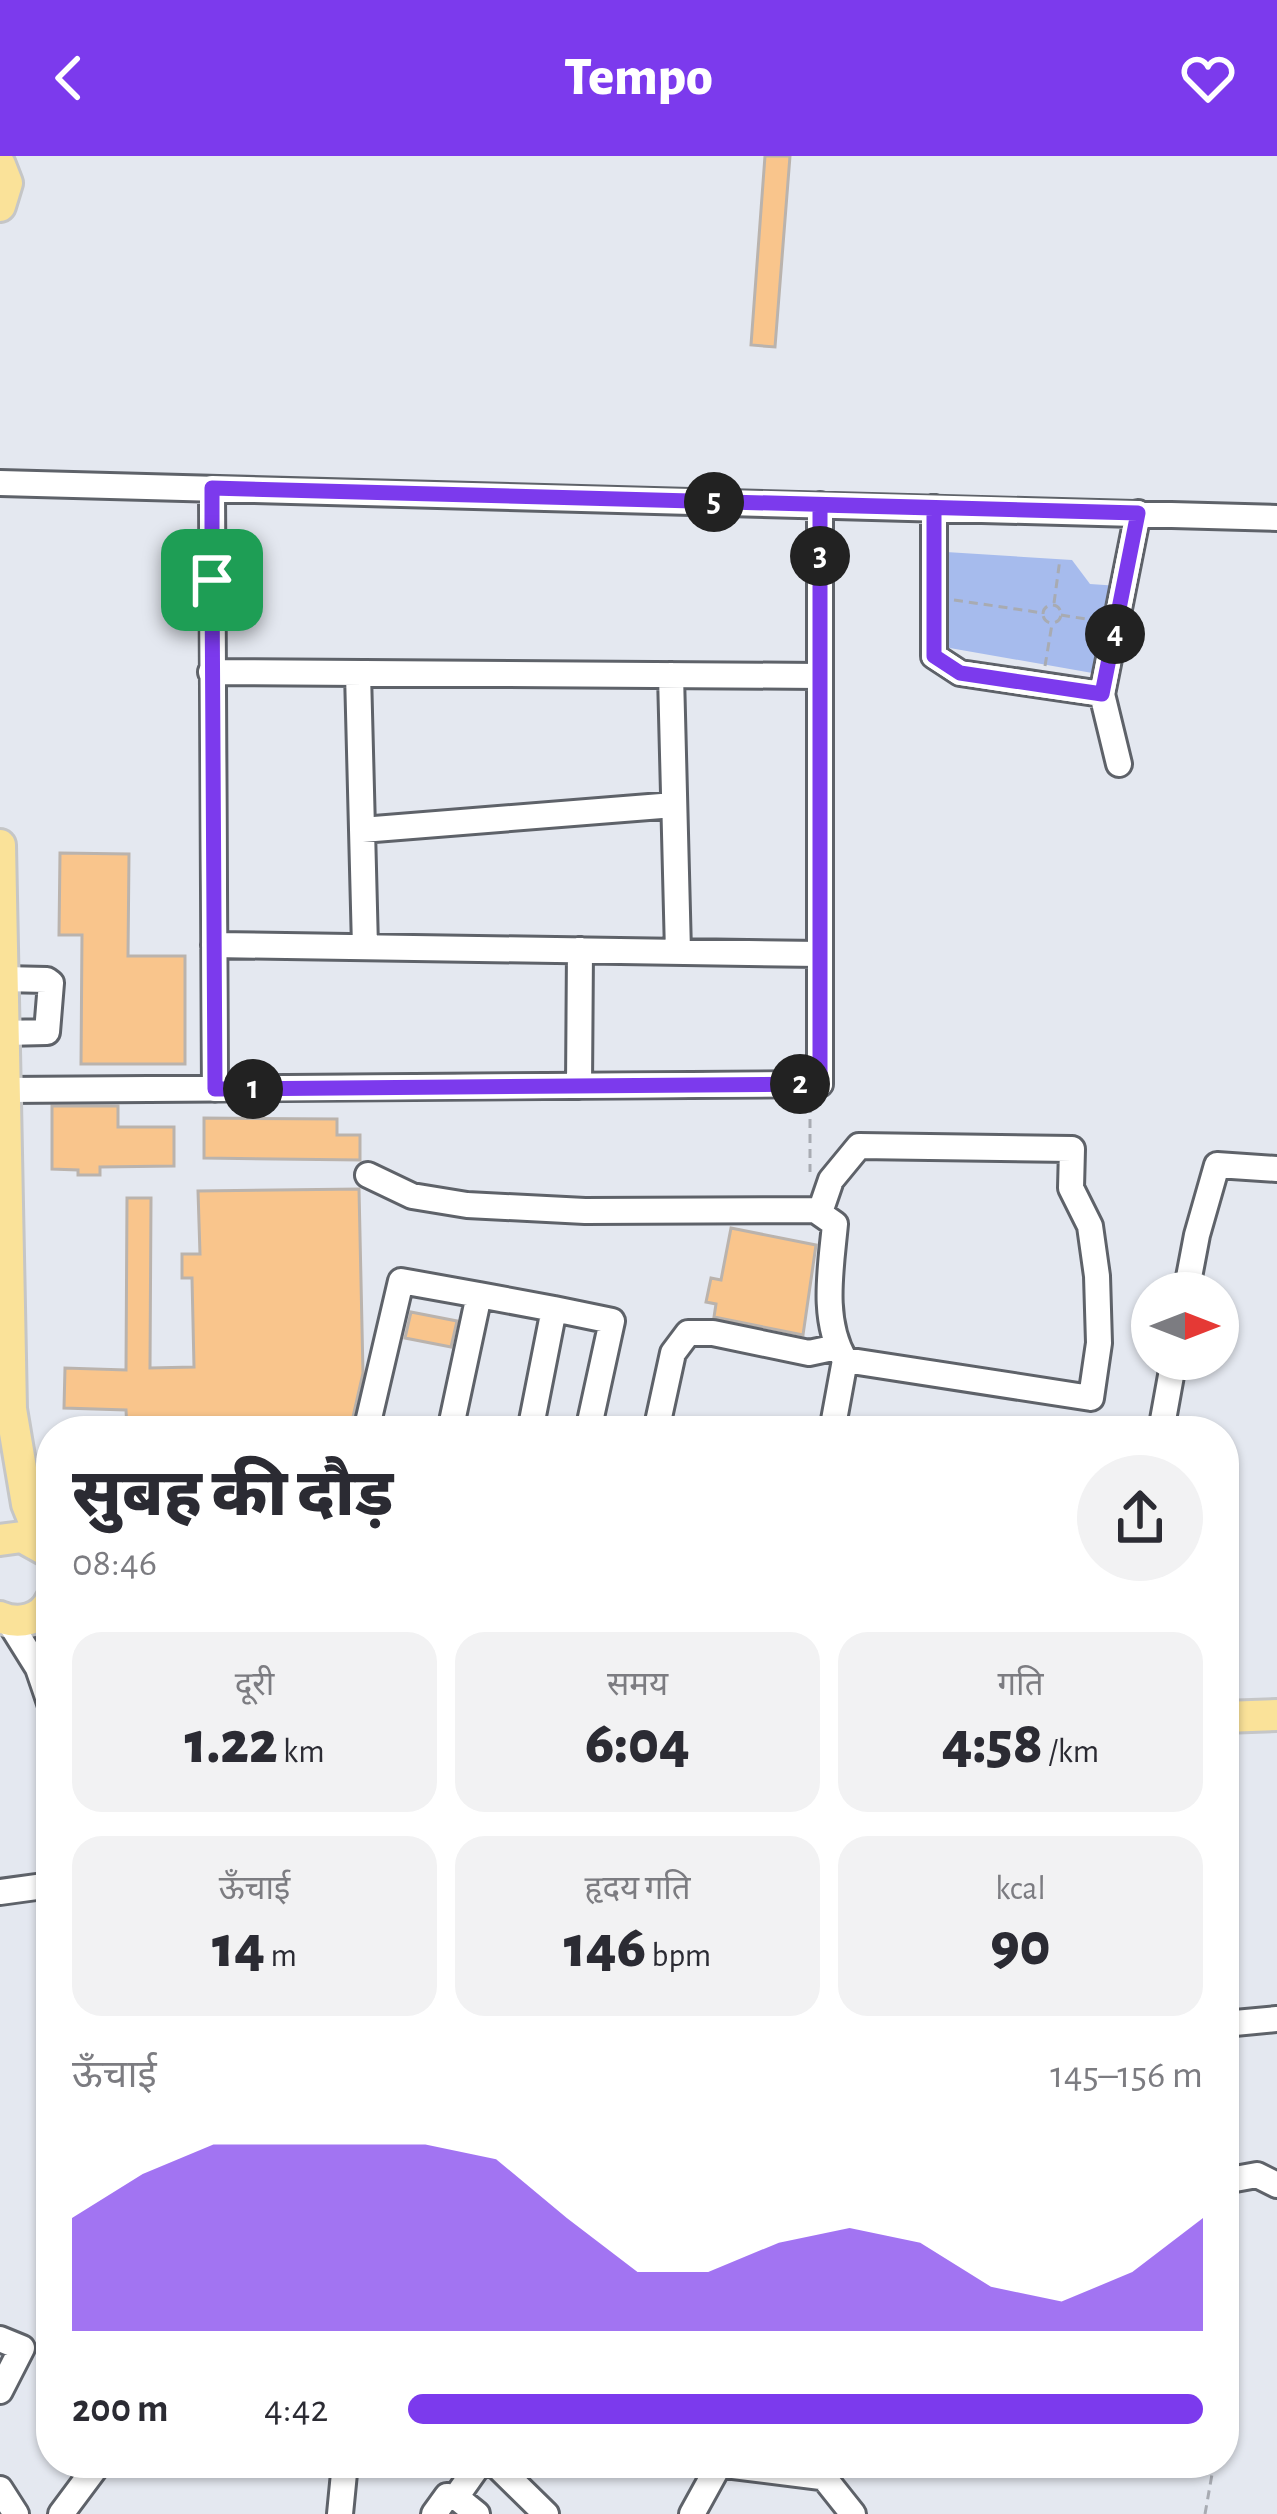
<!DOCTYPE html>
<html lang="hi">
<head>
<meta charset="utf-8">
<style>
  :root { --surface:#fff; --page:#f2f2f3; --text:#2b2b33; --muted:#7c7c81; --accent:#7c3aed }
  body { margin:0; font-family:"Alegreya Sans","Noto Sans Devanagari",sans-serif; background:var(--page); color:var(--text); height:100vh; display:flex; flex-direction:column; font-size:45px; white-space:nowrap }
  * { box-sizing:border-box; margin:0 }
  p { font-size:39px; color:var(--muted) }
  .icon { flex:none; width:66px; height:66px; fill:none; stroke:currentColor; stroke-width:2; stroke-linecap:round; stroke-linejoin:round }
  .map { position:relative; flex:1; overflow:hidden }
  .sheet { position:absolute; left:36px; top:1260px; width:1203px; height:1062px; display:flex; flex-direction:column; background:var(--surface); border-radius:48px; box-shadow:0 3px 9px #0004 }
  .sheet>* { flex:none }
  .needle { width:78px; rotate:90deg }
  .tools { position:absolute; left:1131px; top:1116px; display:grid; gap:24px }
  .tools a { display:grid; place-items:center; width:108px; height:108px; border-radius:50%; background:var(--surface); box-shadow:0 3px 9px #0004; font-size:60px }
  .pin { position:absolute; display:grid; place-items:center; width:102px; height:102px; color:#fff; margin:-51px; border-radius:24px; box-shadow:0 6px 18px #0006 }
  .km { position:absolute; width:60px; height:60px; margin:-30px; border-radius:50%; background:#222; color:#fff; font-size:33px; line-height:60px; text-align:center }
  .round { display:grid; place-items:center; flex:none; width:126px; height:126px; border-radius:63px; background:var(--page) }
  .overview { display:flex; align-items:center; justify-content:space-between; height:204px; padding:0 36px }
  h1 { font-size:66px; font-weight:800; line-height:90px }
  .stats { display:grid; grid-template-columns:repeat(3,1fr); gap:18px; height:204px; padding:12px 36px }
  .stats div { display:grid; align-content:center; border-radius:30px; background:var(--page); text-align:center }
  .stats b { font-size:60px; font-weight:800 }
  .stats small { font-size:33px; font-weight:400 }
  .stats p { font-size:33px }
  .chart { height:336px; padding:24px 36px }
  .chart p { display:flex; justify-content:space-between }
  .chart svg { width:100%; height:216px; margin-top:12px; fill:var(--accent); opacity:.7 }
  ul { padding:0 36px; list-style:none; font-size:39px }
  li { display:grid; grid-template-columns:192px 144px 1fr; align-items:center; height:90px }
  li i { height:30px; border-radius:15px; background:var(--accent) }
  header { display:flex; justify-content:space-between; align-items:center; height:156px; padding:0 36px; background:var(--accent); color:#fff; font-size:54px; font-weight:800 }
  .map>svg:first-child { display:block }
  .green { fill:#a6bbed }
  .building { fill:#f9c58c; stroke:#bab3ad; stroke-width:3 }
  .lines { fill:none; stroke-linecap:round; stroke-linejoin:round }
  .minor-casing { stroke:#5e6269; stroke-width:30 }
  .major-casing { stroke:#c5c6c7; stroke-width:36 }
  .path { stroke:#a8abb2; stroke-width:3; stroke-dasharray:9 6; stroke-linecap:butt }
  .minor { stroke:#fff; stroke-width:24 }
  .major { stroke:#fae299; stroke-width:30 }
  .route-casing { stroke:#fff; stroke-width:24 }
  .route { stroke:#7c3aed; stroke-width:15 }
</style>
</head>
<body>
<header><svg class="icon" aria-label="back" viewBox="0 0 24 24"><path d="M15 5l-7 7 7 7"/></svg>Tempo<svg class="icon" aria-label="heart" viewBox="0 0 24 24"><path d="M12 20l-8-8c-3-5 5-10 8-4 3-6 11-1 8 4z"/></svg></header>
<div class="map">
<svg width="1277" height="2358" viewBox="0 0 1277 2358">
  <rect width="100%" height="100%" fill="#e4e8f0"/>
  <!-- green -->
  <path class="green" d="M 946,396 L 1072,404 L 1090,428 L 1119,430 L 1098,518 L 944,491 Z"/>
  <!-- building -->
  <path class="building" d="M 765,0 L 790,0 L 775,191 L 751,189 Z
    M 60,697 L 129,698 L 128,800 L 185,800 L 185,908 L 81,908 L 82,779 L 59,779 Z
    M 52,950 L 118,950 L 118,971 L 174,971 L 174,1010 L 100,1011 L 100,1019 L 78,1019 L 78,1014 L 52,1013 Z
    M 204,962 L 337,963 L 337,979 L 360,979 L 360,1004 L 204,1002 Z
    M 359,1033 L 363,1217 L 350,1274 L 127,1275 L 126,1254 L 64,1252 L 65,1212 L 126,1214 L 127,1042 L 151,1042 L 150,1212 L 194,1211 L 192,1122 L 182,1122 L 182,1098 L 200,1098 L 198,1035 Z
    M 731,1072 L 816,1089 L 803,1179 L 714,1161 L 716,1148 L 706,1146 L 711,1122 L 721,1124 Z
    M 411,1156 L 457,1165 L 451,1191 L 405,1182 Z"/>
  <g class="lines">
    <!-- minor casing -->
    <g class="minor-casing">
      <path id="minor" d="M 0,327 L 1277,362
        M 212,333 L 215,933
        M 934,352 L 934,500 L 960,517 L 1102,538
        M 211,516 L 820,520
        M 358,517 L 365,791
        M 671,519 L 678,796
        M 1119,608 L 1102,538 L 1138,357
        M 362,674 L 674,649
        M 214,789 L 820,798
        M 3,823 L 47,824 L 51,827 L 47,876 L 4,877
        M 579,930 L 580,794
        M 5,934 L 820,928 L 820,349
        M 368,1019 L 412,1040 L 467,1049 L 585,1055 L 815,1054 L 835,1068 C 831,1112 821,1164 845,1204
        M 820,1056 L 831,1024 L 859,990 L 1072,993 L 1071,1032 L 1090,1070 L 1097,1120 L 1099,1187 L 1091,1242 L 845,1204 L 832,1275
        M 1186,1137 L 1197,1079 L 1217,1009 L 1277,1013
        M 479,1139 L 554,1153 L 530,1275
        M 554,1153 L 612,1165 L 588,1275
        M 366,1275 L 401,1125 L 479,1139 L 450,1275
        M 656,1275 L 673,1197 L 688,1177 L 713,1177 L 809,1197 L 837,1191
        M 1161,1275 L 1174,1203
        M 8,1464 L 38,1512 L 51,1550
        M 0,1736 L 51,1729
        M 1224,1868 L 1277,1863
        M 1224,2025 L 1257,2019 L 1277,2029
        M 0,2183 L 22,2192 L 0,2235
        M 494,2307 L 546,2358
        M 709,2307 L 821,2321
        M 814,2309 L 853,2358
        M 0,2333 L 16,2358
        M 61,2358 L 99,2307
        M 340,2358 L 345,2307
        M 434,2358 L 447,2340 L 456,2341
        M 477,2358 L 456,2341 L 480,2307
        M 692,2358 L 719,2309"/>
    </g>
    <!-- major casing -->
    <g class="major-casing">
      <path id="major" d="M 0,9 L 7,27 L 0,50
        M 0,689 L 11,1253 L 27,1348 L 44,1390
        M 0,1384 L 22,1381 L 49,1396
        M 0,1461 C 19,1469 42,1464 51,1444
        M 1224,1561 L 1277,1559"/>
    </g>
    <!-- path -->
    <path class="path" d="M 954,444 L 1043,457
      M 1054,447 L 1060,403
      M1043 458a9 9 0 1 1 18 0a9 9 0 1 1-18 0Z
      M 1061,459 L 1092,464
      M 1045,510 L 1052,468
      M 810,948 L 810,1016
      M 1205,2358 L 1214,2307"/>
    <!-- minor -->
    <use href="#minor" class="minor"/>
    <!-- major -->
    <use href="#major" class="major"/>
  </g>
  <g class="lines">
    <!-- route casing -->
    <g class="route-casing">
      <path id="route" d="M 212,424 L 215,933 L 820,928 L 820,349 L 934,352 L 934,500 L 960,517 L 1102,538 L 1138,357 L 212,332 L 212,424"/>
    </g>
    <!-- route -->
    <use href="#route" class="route"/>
  </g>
</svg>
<div class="tools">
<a><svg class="needle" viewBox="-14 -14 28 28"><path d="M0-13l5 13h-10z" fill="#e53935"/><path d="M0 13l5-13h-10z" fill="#7c7c81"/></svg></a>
</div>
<div class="pin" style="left:212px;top:424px;background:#1e9e55"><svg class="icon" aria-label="arrive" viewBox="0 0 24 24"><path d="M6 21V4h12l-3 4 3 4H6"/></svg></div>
<b class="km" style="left:253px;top:933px">1</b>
<b class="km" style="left:800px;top:928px">2</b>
<b class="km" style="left:820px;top:400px">3</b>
<b class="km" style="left:1115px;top:478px">4</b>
<b class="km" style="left:714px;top:346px">5</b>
<section class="sheet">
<div class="overview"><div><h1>सुबह की दौड़</h1><p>08:46</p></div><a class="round"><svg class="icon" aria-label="share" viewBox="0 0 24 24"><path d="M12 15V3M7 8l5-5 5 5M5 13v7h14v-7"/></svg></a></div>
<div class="stats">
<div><p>दूरी</p><b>1.22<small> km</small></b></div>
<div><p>समय</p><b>6:04</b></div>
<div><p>गति</p><b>4:58<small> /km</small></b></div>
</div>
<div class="stats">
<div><p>ऊँचाई</p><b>14<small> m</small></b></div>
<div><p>हृदय गति</p><b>146<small> bpm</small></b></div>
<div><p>kcal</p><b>90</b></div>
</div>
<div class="chart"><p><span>ऊँचाई</span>145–156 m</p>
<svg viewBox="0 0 160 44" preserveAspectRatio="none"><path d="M0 44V21L10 12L20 6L30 6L40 6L50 6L60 9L70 21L80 32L90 32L100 26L110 23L120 26L130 35L140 38L150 32L160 21V44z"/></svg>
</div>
<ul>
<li><b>200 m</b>4:42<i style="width:100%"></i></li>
</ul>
</section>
</div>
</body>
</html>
